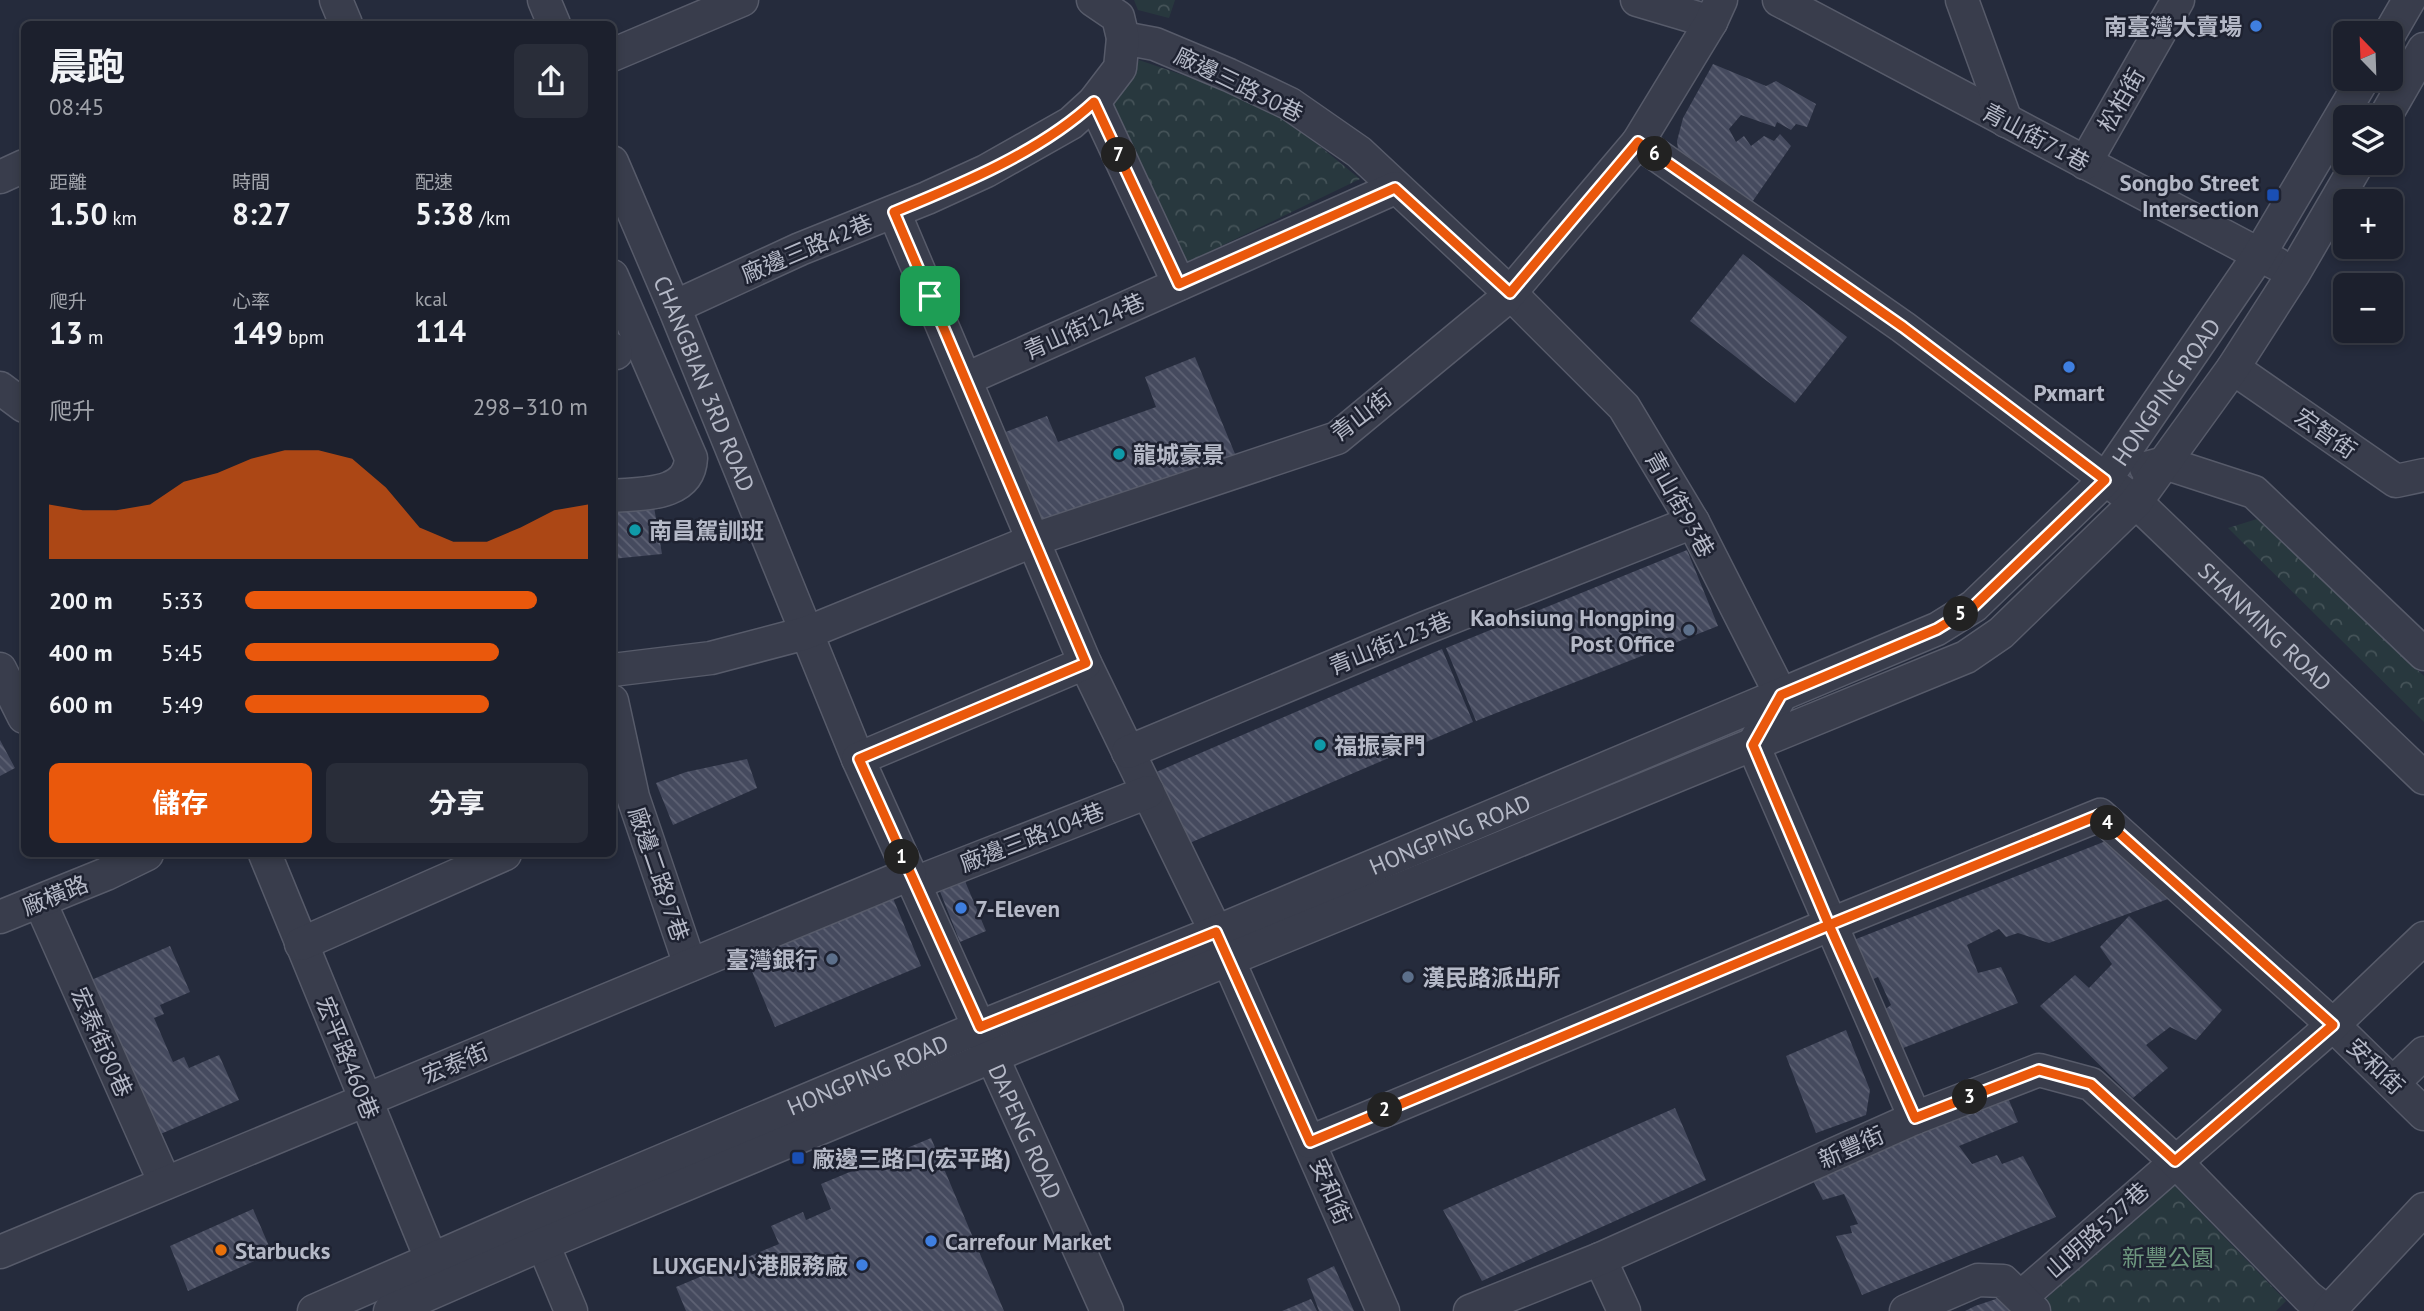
<!DOCTYPE html>
<html lang="zh-TW">
<head>
<meta charset="utf-8">
<style>
  :root { --surface:#1c202d; --page:#292d39; --text:#f1f3f6; --muted:#a0a3aa; --line:#3a3e49; --accent:#ea580c }
  body { margin:0; font-family:"PT Sans","Noto Sans TC",sans-serif; background:var(--page); color:var(--text); height:100vh; display:flex; flex-direction:column; font-size:26px; white-space:nowrap }
  * { box-sizing:border-box; margin:0 }
  p { font-size:23px; color:var(--muted) }
  .icon { flex:none; width:38px; height:38px; fill:none; stroke:currentColor; stroke-width:2; stroke-linecap:round; stroke-linejoin:round }
  .map { position:relative; flex:1; overflow:hidden }
  .details { position:absolute; left:21px; top:21px; width:595px; height:836px; display:flex; flex-direction:column; background:var(--surface); border-radius:10px; box-shadow:0 4px 10px #0003,0 0 0 2px var(--line) }
  .details>* { flex:none }
  .needle { width:46px; rotate:337deg }
  .controls { position:absolute; left:2333px; top:21px; display:grid; gap:14px }
  .controls a { display:grid; place-items:center; width:70px; height:70px; border-radius:10px; background:var(--surface); box-shadow:0 4px 10px #0003,0 0 0 2px var(--line); font-size:35px }
  .pin { position:absolute; display:grid; place-items:center; width:60px; height:60px; color:#fff; margin:-30px; border-radius:14px; box-shadow:0 4px 10px #0006 }
  .km { position:absolute; width:35px; height:35px; margin:-18px; border-radius:50%; background:#222; color:#fff; font-size:19px; line-height:35px; text-align:center }
  .round { display:grid; place-items:center; flex:none; width:74px; height:74px; border-radius:10px; background:var(--page) }
  .head { display:flex; align-items:center; justify-content:space-between; height:119px; padding:0 28px }
  h1 { font-size:38px; font-weight:700; line-height:52px }
  .metrics { display:grid; grid-template-columns:repeat(3,1fr); gap:10px; height:119px; padding:7px 28px }
  .metrics div { display:grid; align-content:center }
  .metrics b { font-size:30px; font-weight:700 }
  .metrics small { font-size:19px; font-weight:400 }
  .metrics p { font-size:19px }
  .chart { height:196px; padding:14px 28px }
  .chart p { display:flex; justify-content:space-between }
  .chart svg { width:100%; height:126px; margin-top:7px; fill:var(--accent); opacity:.7 }
  .button { display:flex; gap:14px; margin-top:auto; padding:14px 28px }
  .button a { flex:1; height:80px; border-radius:10px; background:var(--accent); color:#fff; font-size:28px; font-weight:700; line-height:80px; text-align:center }
  .button a+a { background:var(--page); color:var(--text) }
  ul { padding:0 28px; list-style:none; font-size:23px }
  li { display:grid; grid-template-columns:112px 84px 1fr; align-items:center; height:52px }
  li i { height:18px; border-radius:9px; background:var(--accent) }
  .map>svg:first-child { display:block }
  .park { fill:url(#park-crowns) }
  .building { fill:url(#building-back-hatch) }
  .lines { fill:none; stroke-linecap:round; stroke-linejoin:round }
  .minor-casing { stroke:#575b6a; stroke-width:35 }
  .minor { stroke:#393d4c; stroke-width:32 }
  .route-casing { stroke:#fff; stroke-width:14 }
  .route { stroke:#ea580c; stroke-width:9 }
  .shop-dot { fill:#3f7fe0; stroke:#1e2231; stroke-width:2.5 }
  .transit-dot { fill:#1a4fb4; stroke:#1e2231; stroke-width:2.5 }
  .culture-dot { fill:#0f9aa8; stroke:#1e2231; stroke-width:2.5 }
  .service-dot { fill:#5c6f8a; stroke:#1e2231; stroke-width:2.5 }
  .food-dot { fill:#e8710a; stroke:#1e2231; stroke-width:2.5 }
  .labels { text-anchor:middle; dominant-baseline:central; stroke-width:5; stroke-linejoin:round; paint-order:stroke }
  .poi-label { font-size:23px; font-weight:bold; fill:#b5b9c7; stroke:#1e2231; text-anchor:start }
  .street-label { font-size:23px; fill:#b5b9c7; stroke:#1e2231 }
  .park-label { font-size:23px; fill:#6e977f; stroke:#1e2231 }
</style>
</head>
<body>
<div class="map">
<svg width="2424" height="1311" viewBox="0 0 2424 1311">
  <defs>
    <pattern id="park-crowns" width="20" height="18" patternUnits="userSpaceOnUse" patternTransform="scale(1.75)"><rect width="20" height="18" fill="#28383e"/><path d="M2 6a3 3 0 1 1 6 0M12 15a3 3 0 1 1 6 0" fill="none" stroke="#455358"/></pattern>
    <pattern id="building-back-hatch" width="6" height="6" patternUnits="userSpaceOnUse" patternTransform="scale(1.75)"><rect width="6" height="6" fill="#454a5e"/><path d="M-1 5l2 2M0 0l6 6M5-1l2 2" fill="none" stroke="#5e6274"/></pattern>
  </defs>
  <rect width="100%" height="100%" fill="#252b3c"/>
  <!-- park -->
  <path class="park" d="M 1134,0 L 1175,0 L 1169,18 L 1138,10 Z
    M 1139,60 L 1235,93 L 1289,121 L 1360,179 L 1186,263 L 1110,107 L 1133,76 Z
    M 2257,519 L 2424,676 L 2424,722 L 2228,528 Z
    M 2169,1180 L 2286,1301 L 2276,1311 L 2051,1311 L 2043,1302 Z"/>
  <!-- building -->
  <path class="building" d="M 1713,64 L 1766,86 L 1776,81 L 1816,104 L 1807,127 L 1796,124 L 1791,130 L 1777,122 L 1775,127 L 1741,115 L 1729,129 L 1736,142 L 1744,136 L 1751,146 L 1764,136 L 1774,141 L 1780,134 L 1791,146 L 1748,208 L 1679,158 L 1677,141 L 1683,118 Z
    M 1743,254 L 1847,337 L 1795,403 L 1690,321 Z
    M 1195,357 L 1240,466 L 1037,534 L 995,436 L 1047,416 L 1058,442 L 1156,407 L 1145,377 Z
    M 653,501 L 662,554 L 612,559 L 612,505 Z
    M 1687,550 L 1718,626 L 1476,721 L 1446,648 Z
    M 1442,649 L 1473,722 L 1185,845 L 1154,773 Z
    M 0,740 L 15,768 L 0,776 Z
    M 747,759 L 757,788 L 673,825 L 656,783 L 686,772 Z
    M 2106,841 L 2168,899 L 2049,943 L 2018,933 L 2006,937 L 1999,929 L 1967,945 L 1978,973 L 2001,967 L 2018,1003 L 1893,1052 L 1877,1015 L 1891,1005 L 1878,977 L 1864,983 L 1846,943 Z
    M 962,874 L 986,931 L 960,942 L 937,884 Z
    M 890,891 L 921,966 L 775,1027 L 744,952 Z
    M 2129,916 L 2222,1010 L 2196,1040 L 2170,1027 L 2146,1045 L 2168,1068 L 2133,1098 L 2040,1006 L 2075,975 L 2089,988 L 2112,964 L 2100,947 Z
    M 170,946 L 190,992 L 160,1005 L 164,1014 L 154,1018 L 173,1062 L 184,1057 L 189,1068 L 219,1055 L 239,1100 L 156,1136 L 89,981 Z
    M 1846,1030 L 1870,1090 L 1866,1115 L 1816,1133 L 1786,1056 Z
    M 2006,1093 L 2018,1122 L 1959,1146 L 1972,1164 L 1997,1155 L 2002,1164 L 2023,1156 L 2056,1217 L 1862,1295 L 1836,1236 L 1852,1233 L 1850,1226 L 1858,1224 L 1844,1194 L 1823,1200 L 1809,1173 Z
    M 1675,1108 L 1706,1180 L 1482,1281 L 1443,1210 Z
    M 931,1138 L 1004,1311 L 686,1311 L 676,1287 L 779,1244 L 771,1226 L 803,1212 L 806,1220 L 831,1209 L 821,1184 Z
    M 253,1209 L 272,1253 L 188,1291 L 170,1246 Z
    M 1334,1266 L 1354,1311 L 1319,1311 L 1307,1279 Z
    M 2005,1296 L 2021,1311 L 1965,1311 L 1975,1306 Z
    M 1311,1299 L 1317,1311 L 1282,1311 Z"/>
  <g class="lines">
    <!-- minor casing -->
    <g class="minor-casing">
      <g id="minor">
        <path d="M 336,0 L 346,24"/>
        <path d="M 544,0 L 554,24"/>
        <path d="M 1637,0 L 1711,22"/>
        <path d="M 1779,0 L 2277,264"/>
        <path d="M 1962,0 L 2006,121"/>
        <path d="M 2390,33 L 2409,0"/>
        <path d="M 1123,38 L 1155,44 L 1229,75 L 1290,104 L 1359,152 L 1510,293 L 1624,407 L 1693,522 L 1781,695 L 1753,745 L 1915,1118"/>
        <path d="M 612,55 L 742,0"/>
        <path d="M 1094,102 L 1179,284"/>
        <path d="M 2385,117 L 2424,49"/>
        <path id="s1" d="M 1638,142 L 1903,327 L 2136,502 L 2424,778"/>
        <path id="s2" d="M 612,162 L 674,307 L 858,759 L 1107,1311"/>
        <path d="M 2085,163 L 2178,0"/>
        <path d="M 0,177 L 24,166"/>
        <path d="M 894,212 L 1085,663 L 1216,932 L 1383,1311"/>
        <path d="M 612,276 L 691,458 C 689,497 641,493 612,496"/>
        <path d="M 674,307 L 800,249 L 927,198 L 986,171 L 1071,123 L 1094,102 L 1120,68 L 1123,38 L 1118,17 L 1093,0"/>
        <path d="M 612,349 L 616,353"/>
        <path d="M 2233,368 L 2396,481 L 2424,475"/>
        <path d="M 966,379 L 1395,188"/>
        <path d="M 0,388 L 24,406"/>
        <path d="M 2146,468 L 2165,463 L 2254,492 L 2424,654"/>
        <path d="M 0,669 L 24,717"/>
        <path d="M 612,670 L 711,658 L 806,633 L 1047,535 L 1337,438 L 1504,300 L 1638,142 L 1711,22 L 1721,0"/>
        <path d="M 612,701 L 633,797 L 690,965"/>
        <path d="M 1128,752 L 1425,628 L 1693,522"/>
        <path d="M 858,759 L 1085,663"/>
        <path d="M 265,854 L 432,1261"/>
        <path d="M 915,883 L 1148,792"/>
        <path d="M 40,902 L 165,1183"/>
        <path d="M 0,917 L 106,874 L 147,854"/>
        <path d="M 301,944 L 505,854"/>
        <path d="M 2393,1083 L 2424,1053"/>
        <path d="M 1310,1142 L 1829,925 L 2100,815 L 2333,1025 L 2424,1114"/>
        <path d="M 535,1225 L 571,1311"/>
        <path d="M 0,1252 L 910,874"/>
        <path d="M 1600,1259 L 1624,1311"/>
        <path d="M 2021,1297 L 2333,1025 L 2424,938"/>
        <path id="s3" d="M 314,1311 L 531,1216 L 980,1027 L 1216,932 L 1937,629 L 1974,606 L 2105,480 L 2259,255 L 2363,79"/>
        <path d="M 390,1311 L 543,1244 L 993,1056 L 1966,657 L 2001,633 L 2136,502 L 2233,368 L 2294,273 L 2358,163"/>
        <path d="M 1470,1311 L 1600,1259 L 1915,1118 L 2039,1070 L 2091,1084 L 2175,1161 L 2308,1297 L 2326,1311"/>
        <path d="M 1906,1311 L 1978,1280 L 2003,1281 L 2034,1311"/>
        <path d="M 2329,1311 L 2424,1209"/>
      </g>
    </g>
    <!-- minor -->
    <use href="#minor" class="minor"/>
  </g>
  <g class="lines">
    <!-- route casing -->
    <g class="route-casing">
      <path id="route" d="M 930,296 L 1086,663 L 859,759 L 980,1027 L 1216,932 L 1310,1142 L 1829,925 L 1915,1118 L 2039,1070 L 2091,1084 L 2175,1161 L 2333,1025 L 2099,815 L 1829,925 L 1753,745 L 1781,695 L 1937,629 L 1974,606 L 2105,480 L 1903,327 L 1638,142 L 1510,293 L 1395,188 L 1179,284 L 1094,102 C 1040,152 962,184 894,212 L 930,296"/>
    </g>
    <!-- route -->
    <use href="#route" class="route"/>
  </g>
  <!-- markers -->
  <g class="shop-dot">
    <circle cx="2256" cy="26" r="7"/>
    <circle cx="2069" cy="367" r="7"/>
    <circle cx="961" cy="908" r="7"/>
    <circle cx="931" cy="1241" r="7"/>
    <circle cx="862" cy="1265" r="7"/>
  </g>
  <g class="transit-dot">
    <rect x="2266" y="188" width="14" height="14" rx="3.5"/>
    <rect x="791" y="1151" width="14" height="14" rx="3.5"/>
  </g>
  <g class="culture-dot">
    <circle cx="1119" cy="454" r="7"/>
    <circle cx="635" cy="530" r="7"/>
    <circle cx="1320" cy="745" r="7"/>
  </g>
  <g class="service-dot">
    <circle cx="1689" cy="630" r="7"/>
    <circle cx="832" cy="959" r="7"/>
    <circle cx="1408" cy="977" r="7"/>
  </g>
  <circle class="food-dot" cx="221" cy="1250" r="7"/>
  <g class="labels">
    <!-- poi labels -->
    <g class="poi-label">
      <text x="2242" y="26" text-anchor="end">南臺灣大賣場</text>
      <text x="2259" y="182" text-anchor="end">Songbo Street<tspan x="2259" dy="26">Intersection</tspan></text>
      <text x="2069" y="392" text-anchor="middle">Pxmart</text>
      <text x="1133" y="454">龍城豪景</text>
      <text x="649" y="530">南昌駕訓班</text>
      <text x="1675" y="617" text-anchor="end">Kaohsiung Hongping<tspan x="1675" dy="26">Post Office</tspan></text>
      <text x="1334" y="745">福振豪門</text>
      <text x="975" y="908">7-Eleven</text>
      <text x="818" y="959" text-anchor="end">臺灣銀行</text>
      <text x="1422" y="977">漢民路派出所</text>
      <text x="812" y="1158">廠邊三路口(宏平路)</text>
      <text x="945" y="1241">Carrefour Market</text>
      <text x="235" y="1250">Starbucks</text>
      <text x="848" y="1265" text-anchor="end">LUXGEN小港服務廠</text>
    </g>
    <!-- street labels -->
    <g class="street-label">
      <text transform="translate(1239 84) rotate(26)">廠邊三路30巷</text>
      <text transform="translate(2121 100) rotate(-60)">松柏街</text>
      <text transform="translate(2036 137) rotate(28)">青山街71巷</text>
      <text transform="translate(807 248) rotate(-23)">廠邊三路42巷</text>
      <text transform="translate(1084 326) rotate(-24)">青山街124巷</text>
      <text stroke="none"><textPath href="#s2" startOffset="240">CHANGBIAN 3RD ROAD</textPath></text>
      <text stroke="none"><textPath href="#s3" startOffset="2093">HONGPING ROAD</textPath></text>
      <text transform="translate(1361 415) rotate(-37)">青山街</text>
      <text transform="translate(2326 433) rotate(35)">宏智街</text>
      <text transform="translate(1680 504) rotate(61)">青山街93巷</text>
      <text stroke="none"><textPath href="#s1" startOffset="794">SHANMING ROAD</textPath></text>
      <text transform="translate(1390 643) rotate(-22)">青山街123巷</text>
      <text stroke="none"><textPath href="#s3" startOffset="1232">HONGPING ROAD</textPath></text>
      <text transform="translate(1032 837) rotate(-21)">廠邊三路104巷</text>
      <text transform="translate(659 874) rotate(71)">廠邊二路97巷</text>
      <text transform="translate(55 895) rotate(-22)">廠橫路</text>
      <text transform="translate(102 1042) rotate(66)">宏泰街80巷</text>
      <text transform="translate(348 1058) rotate(68)">宏平路460巷</text>
      <text transform="translate(455 1063) rotate(-23)">宏泰街</text>
      <text transform="translate(2376 1066) rotate(44)">安和街</text>
      <text stroke="none"><textPath href="#s3" startOffset="602">HONGPING ROAD</textPath></text>
      <text stroke="none"><textPath href="#s2" startOffset="1054">DAPENG ROAD</textPath></text>
      <text transform="translate(1851 1147) rotate(-24)">新豐街</text>
      <text transform="translate(1331 1191) rotate(67)">安和街</text>
      <text transform="translate(2097 1230) rotate(-42)">山明路527巷</text>
    </g>
    <!-- park labels -->
    <g class="park-label">
      <text x="2168" y="1257">新豐公園</text>
    </g>
  </g>
</svg>
<div class="controls">
<a><svg class="needle" viewBox="-14 -14 28 28"><path d="M0-13l5 13h-10z" fill="#e53935"/><path d="M0 13l5-13h-10z" fill="#a0a3aa"/></svg></a>
<a><svg class="icon" aria-label="layers" viewBox="0 0 24 24"><path d="M12 4l9 5-9 5-9-5zM3 14l9 5 9-5"/></svg></a>
<a>+</a>
<a>−</a>
</div>
<div class="pin" style="left:930px;top:296px;background:#1e9e55"><svg class="icon" aria-label="arrive" viewBox="0 0 24 24"><path d="M6 21V4h12l-3 4 3 4H6"/></svg></div>
<b class="km" style="left:902px;top:857px">1</b>
<b class="km" style="left:1385px;top:1110px">2</b>
<b class="km" style="left:1970px;top:1097px">3</b>
<b class="km" style="left:2108px;top:823px">4</b>
<b class="km" style="left:1961px;top:614px">5</b>
<b class="km" style="left:1655px;top:154px">6</b>
<b class="km" style="left:1119px;top:155px">7</b>
<section class="details">
<div class="head"><div><h1>晨跑</h1><p>08:45</p></div><a class="round"><svg class="icon" aria-label="share" viewBox="0 0 24 24"><path d="M12 15V3M7 8l5-5 5 5M5 13v7h14v-7"/></svg></a></div>
<div class="metrics">
<div><p>距離</p><b>1.50<small> km</small></b></div>
<div><p>時間</p><b>8:27</b></div>
<div><p>配速</p><b>5:38<small> /km</small></b></div>
</div>
<div class="metrics">
<div><p>爬升</p><b>13<small> m</small></b></div>
<div><p>心率</p><b>149<small> bpm</small></b></div>
<div><p>kcal</p><b>114</b></div>
</div>
<div class="chart"><p><span>爬升</span>298–310 m</p>
<svg viewBox="0 0 160 44" preserveAspectRatio="none"><path d="M0 44V25L10 27L20 27L30 25L40 17L50 14L60 9L70 6L80 6L90 9L100 19L110 33L120 38L130 38L140 33L150 27L160 25V44z"/></svg>
</div>
<ul>
<li><b>200 m</b>5:33<i style="width:85%"></i></li>
<li><b>400 m</b>5:45<i style="width:74%"></i></li>
<li><b>600 m</b>5:49<i style="width:71%"></i></li>
</ul>
<div class="button"><a>儲存</a><a>分享</a></div>
</section>
</div>
</body>
</html>
